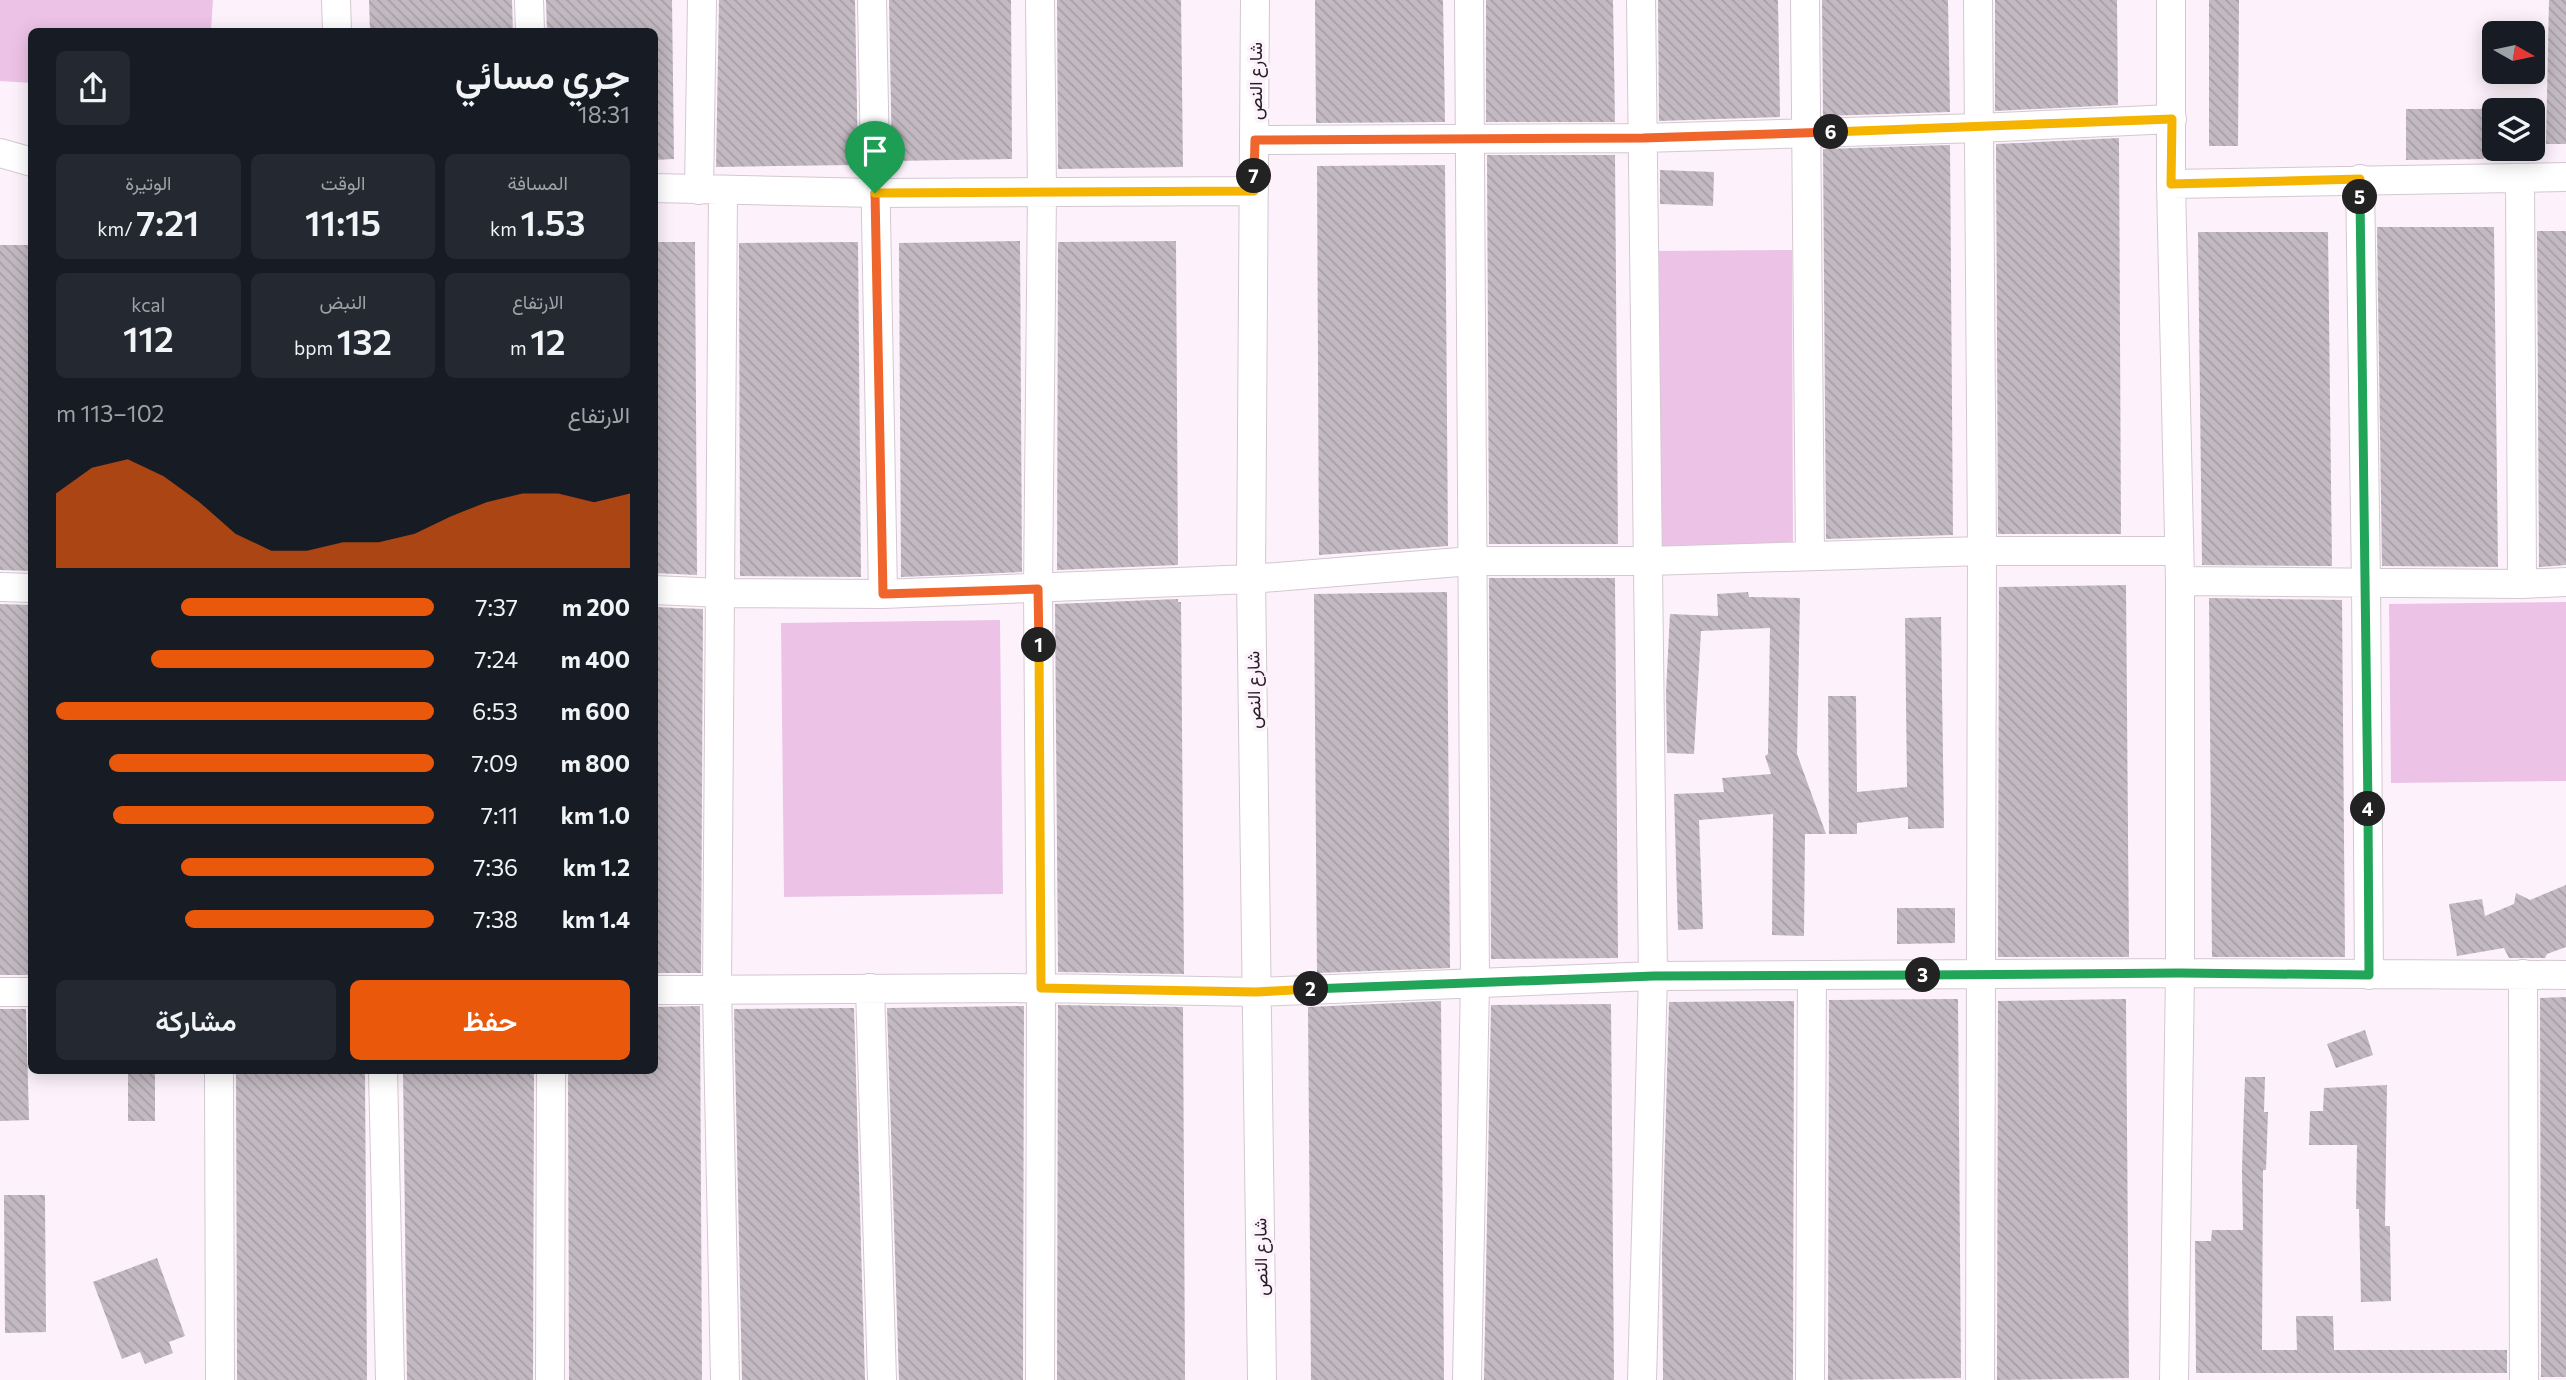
<!DOCTYPE html>
<html lang="ar">
<head>
<meta charset="utf-8">
<style>
  :root { --surface:#171b24; --page:#242831; --text:#f1f3f6; --muted:#9ea1a6; --accent:#ea580c }
  body { margin:0; font-family:Commissioner,Vazirmatn,sans-serif; background:var(--page); color:var(--text); direction:rtl; height:100vh; display:flex; flex-direction:column; font-size:26px; white-space:nowrap }
  * { box-sizing:border-box; margin:0 }
  p { font-size:23px; color:var(--muted) }
  .icon { flex:none; width:38px; height:38px; fill:none; stroke:currentColor; stroke-width:2; stroke-linecap:round; stroke-linejoin:round }
  .map { position:relative; flex:1; overflow:hidden; direction:ltr }
  .drawer { position:absolute; left:28px; top:28px; width:630px; height:1046px; display:flex; flex-direction:column; background:var(--surface); border-radius:10px; box-shadow:0 4px 18px #0003; direction:rtl }
  .drawer>* { flex:none }
  .needle { width:46px; rotate:99deg }
  .controls { position:absolute; left:2482px; top:21px; display:grid; gap:14px }
  .controls a { display:grid; place-items:center; width:63px; height:63px; border-radius:10px; background:var(--surface); box-shadow:0 4px 18px #0003; font-size:35px }
  .pin { position:absolute; display:grid; place-items:center; width:60px; height:60px; color:#fff; margin:-72px -30px; border-radius:50% 50% 50% 0; rotate:-45deg; box-shadow:0 0 7px #0007 }
  .pin .icon { rotate:45deg }
  .km { position:absolute; width:35px; height:35px; margin:-18px; border-radius:50%; background:#222; color:#fff; font-size:19px; line-height:35px; text-align:center }
  .round { display:grid; place-items:center; flex:none; width:74px; height:74px; border-radius:10px; background:var(--page) }
  .head { display:flex; align-items:center; justify-content:space-between; height:119px; padding:0 28px }
  h1 { font-size:38px; font-weight:600; line-height:52px }
  .metrics { display:grid; grid-template-columns:repeat(3,1fr); gap:10px; height:119px; padding:7px 28px }
  .metrics div { display:grid; align-content:center; border-radius:10px; background:var(--page); text-align:center }
  .metrics b { font-size:35px; font-weight:600 }
  .metrics small { font-size:19px; font-weight:400 }
  .metrics p { font-size:19px }
  .chart { height:196px; padding:14px 28px }
  .chart p { display:flex; justify-content:space-between }
  .chart svg { width:100%; height:126px; margin-top:7px; fill:var(--accent); opacity:.7 }
  .button { display:flex; gap:14px; margin-top:auto; padding:14px 28px }
  .button a { flex:1; height:80px; border-radius:10px; background:var(--accent); color:#fff; font-size:28px; font-weight:600; line-height:80px; text-align:center }
  .button a+a { background:var(--page); color:var(--text) }
  ul { padding:0 28px; list-style:none; font-size:23px }
  li { display:grid; grid-template-columns:112px 84px 1fr; align-items:center; height:52px }
  li i { height:18px; border-radius:9px; background:var(--accent) }
  .map>svg:first-child { display:block }
  .park { fill:#ecc3e7 }
  .building { fill:url(#building-back-hatch) }
  .lines { fill:none; stroke-linecap:round; stroke-linejoin:round }
  .minor-casing { stroke:#d3c8d1; stroke-width:30 }
  .minor { stroke:#fff; stroke-width:28 }
  .split-1-casing { stroke:#fff; stroke-width:14 }
  .split-2-casing { stroke:#fff; stroke-width:14 }
  .split-3-casing { stroke:#fff; stroke-width:14 }
  .split-4-casing { stroke:#fff; stroke-width:14 }
  .split-5-casing { stroke:#fff; stroke-width:14 }
  .split-6-casing { stroke:#fff; stroke-width:14 }
  .split-7-casing { stroke:#fff; stroke-width:14 }
  .split-8-casing { stroke:#fff; stroke-width:14 }
  .split-1 { stroke:#f0652b; stroke-width:9 }
  .split-2 { stroke:#f5b400; stroke-width:9 }
  .split-3 { stroke:#22a559; stroke-width:9 }
  .split-4 { stroke:#22a559; stroke-width:9 }
  .split-5 { stroke:#22a559; stroke-width:9 }
  .split-6 { stroke:#f5b400; stroke-width:9 }
  .split-7 { stroke:#f0652b; stroke-width:9 }
  .split-8 { stroke:#f5b400; stroke-width:9 }
  .labels { text-anchor:middle; dominant-baseline:central; stroke-width:7; stroke-linejoin:round; paint-order:stroke }
  .street-label { font-size:18px; fill:#221e21; stroke:#fdf2fb }
</style>
</head>
<body>
<div class="map">
<svg width="2566" height="1380" viewBox="0 0 2566 1380">
  <defs>
    <pattern id="building-back-hatch" width="6" height="6" patternUnits="userSpaceOnUse" patternTransform="scale(1.75)"><rect width="6" height="6" fill="#c3b9c2"/><path d="M-1 5l2 2M0 0l6 6M5-1l2 2" fill="none" stroke="#a79fa6"/></pattern>
  </defs>
  <rect width="100%" height="100%" fill="#fdf2fb"/>
  <!-- park -->
  <path class="park" d="M 0,0 L 213,0 L 211,31 L 32,32 L 31,83 L 0,81 Z
    M 1792,250 L 1793,548 L 1655,549 L 1653,251 Z
    M 2566,602 L 2566,781 L 2391,783 L 2389,604 Z
    M 1000,620 L 1003,894 L 784,897 L 781,623 Z"/>
  <!-- building -->
  <path class="building" d="M 369,0 L 512,0 L 513,32 L 370,32 Z
    M 546,0 L 672,0 L 674,159 L 654,160 L 654,32 L 547,32 Z
    M 719,0 L 855,0 L 858,162 L 853,162 L 853,165 L 716,167 Z
    M 889,0 L 1011,0 L 1012,159 L 892,161 Z
    M 1057,0 L 1181,0 L 1183,167 L 1058,169 Z
    M 1315,0 L 1443,0 L 1445,122 L 1316,123 Z
    M 1486,0 L 1613,0 L 1615,122 L 1486,122 Z
    M 1658,0 L 1778,0 L 1780,117 L 1659,121 Z
    M 1822,0 L 1948,0 L 1950,112 L 1823,116 Z
    M 1995,0 L 2117,0 L 2118,105 L 1995,111 Z
    M 2209,0 L 2239,0 L 2238,146 L 2209,146 Z
    M 2549,0 L 2566,0 L 2566,144 L 2546,144 Z
    M 2406,109 L 2484,109 L 2484,159 L 2406,160 Z
    M 2119,138 L 2121,534 L 1998,534 L 1996,144 Z
    M 1950,145 L 1953,535 L 1826,539 L 1823,149 Z
    M 1487,155 L 1615,155 L 1618,544 L 1489,544 Z
    M 1445,165 L 1448,546 L 1319,555 L 1317,166 Z
    M 1660,170 L 1714,172 L 1713,206 L 1660,204 Z
    M 2377,227 L 2494,227 L 2498,567 L 2382,566 Z
    M 2537,231 L 2566,231 L 2566,565 L 2539,567 Z
    M 2198,232 L 2328,232 L 2332,566 L 2202,565 Z
    M 1020,241 L 1022,572 L 901,577 L 899,243 Z
    M 1176,241 L 1178,565 L 1057,570 L 1058,242 Z
    M 654,242 L 695,242 L 697,575 L 654,573 Z
    M 858,242 L 861,577 L 740,576 L 739,243 Z
    M 0,245 L 32,245 L 32,571 L 0,570 Z
    M 1489,578 L 1615,578 L 1618,958 L 1491,959 Z
    M 2126,585 L 2129,957 L 1998,957 L 1999,587 Z
    M 1447,592 L 1450,968 L 1317,973 L 1314,594 Z
    M 1748,592 L 1749,597 L 1800,598 L 1797,754 L 1826,834 L 1805,834 L 1804,936 L 1772,935 L 1773,814 L 1699,820 L 1703,929 L 1678,930 L 1674,794 L 1724,792 L 1722,778 L 1771,774 L 1765,756 L 1768,754 L 1770,628 L 1701,631 L 1694,754 L 1667,753 L 1666,692 L 1670,614 L 1718,616 L 1717,594 Z
    M 2209,598 L 2342,600 L 2345,957 L 2212,957 Z
    M 1178,599 L 1178,602 L 1181,602 L 1184,974 L 1058,972 L 1055,604 Z
    M 0,604 L 32,605 L 32,975 L 0,975 Z
    M 654,607 L 703,609 L 701,973 L 654,973 Z
    M 1941,617 L 1944,828 L 1908,829 L 1908,817 L 1857,823 L 1857,834 L 1829,834 L 1828,696 L 1856,696 L 1857,792 L 1907,787 L 1905,618 Z
    M 2566,885 L 2566,947 L 2547,954 L 2545,958 L 2509,958 L 2504,948 L 2457,956 L 2449,904 L 2482,899 L 2485,916 L 2514,904 L 2516,893 L 2530,900 Z
    M 1897,908 L 1955,908 L 1955,943 L 1897,944 Z
    M 2566,997 L 2566,1377 L 2541,1377 L 2540,998 Z
    M 1958,999 L 1961,1378 L 1828,1380 L 1829,1000 Z
    M 2126,999 L 2129,1378 L 1997,1380 L 1998,1001 Z
    M 1441,1001 L 1444,1380 L 1311,1380 L 1308,1007 Z
    M 1794,1001 L 1793,1380 L 1663,1380 L 1662,1252 L 1669,1002 Z
    M 1611,1004 L 1614,1380 L 1484,1380 L 1491,1005 Z
    M 1058,1005 L 1183,1007 L 1185,1380 L 1057,1380 Z
    M 700,1006 L 702,1380 L 569,1380 L 568,1071 L 654,1071 L 654,1007 Z
    M 1024,1006 L 1023,1380 L 899,1380 L 887,1008 Z
    M 854,1008 L 865,1380 L 742,1380 L 734,1009 Z
    M 0,1009 L 26,1009 L 29,1120 L 0,1121 Z
    M 2365,1030 L 2373,1055 L 2336,1068 L 2327,1044 Z
    M 128,1071 L 155,1071 L 155,1121 L 128,1121 Z
    M 236,1071 L 365,1071 L 367,1380 L 237,1380 Z
    M 403,1071 L 534,1071 L 533,1380 L 407,1380 Z
    M 2245,1077 L 2265,1077 L 2264,1112 L 2268,1112 L 2266,1170 L 2263,1170 L 2262,1350 L 2297,1350 L 2296,1316 L 2333,1316 L 2334,1350 L 2507,1350 L 2507,1373 L 2196,1373 L 2195,1241 L 2211,1241 L 2212,1230 L 2243,1230 L 2242,1170 Z
    M 2387,1085 L 2385,1226 L 2390,1226 L 2391,1301 L 2361,1302 L 2359,1209 L 2356,1209 L 2357,1145 L 2309,1145 L 2310,1111 L 2323,1111 L 2324,1088 Z
    M 4,1195 L 45,1195 L 46,1332 L 5,1333 Z
    M 157,1258 L 185,1336 L 169,1342 L 173,1353 L 145,1364 L 140,1352 L 122,1359 L 93,1282 Z"/>
  <g class="lines">
    <!-- minor casing -->
    <g class="minor-casing">
      <path id="minor" d="M 336,0 L 337,32
        M 529,0 L 530,32
        M 872,0 L 883,594
        M 1040,0 L 1042,192 L 1038,589 L 1041,988 L 1040,1380
        M 1255,0 L 1251,579 L 1262,1380
        M 1641,0 L 1653,976 L 1642,1380
        M 1805,0 L 1810,556
        M 1978,0 L 1982,551 L 1980,1380
        M 2171,0 L 2171,184 L 2180,581 L 2180,973 L 2174,1380
        M 1255,140 L 1643,138 L 1978,128 L 2172,119
        M 0,153 L 32,162
        M 2520,178 L 2522,584
        M 2360,179 L 2366,582 L 2369,975
        M 2171,184 L 2566,177
        M 654,188 L 875,193 L 1254,191
        M 699,190 L 702,0
        M 723,190 L 717,990 L 725,1380
        M 2180,581 L 2522,584 L 2566,582
        M 0,587 L 32,588
        M 654,590 L 722,593 L 883,594 L 1251,579 L 1471,561 L 1649,561 L 1982,551 L 2178,551
        M 2523,974 L 2524,1380
        M 870,988 L 882,1380
        M 654,990 L 1041,988 L 1257,992 L 1653,976 L 2180,973 L 2566,975
        M 0,992 L 32,992
        M 219,1071 L 220,1380
        M 383,1071 L 390,1380
        M 550,1380 L 551,1071
        M 1467,1380 L 1475,982 L 1469,0
        M 1810,1380 L 1812,975"/>
    </g>
    <!-- minor -->
    <use href="#minor" class="minor"/>
  </g>
  <g class="lines">
    <!-- split-1 casing -->
    <g class="split-1-casing">
      <path id="split-1" d="M 875,193 L 883,594 L 1038,589 L 1039,645"/>
    </g>
    <!-- split-2 casing -->
    <g class="split-2-casing">
      <path id="split-2" d="M 1039,645 L 1041,988 L 1256,992 L 1311,989"/>
    </g>
    <!-- split-3 casing -->
    <g class="split-3-casing">
      <path id="split-3" d="M 1311,989 L 1654,976 L 1923,975"/>
    </g>
    <!-- split-4 casing -->
    <g class="split-4-casing">
      <path id="split-4" d="M 1923,975 L 2180,973 L 2369,975 L 2368,809"/>
    </g>
    <!-- split-5 casing -->
    <g class="split-5-casing">
      <path id="split-5" d="M 2360,197 L 2368,809"/>
    </g>
    <!-- split-6 casing -->
    <g class="split-6-casing">
      <path id="split-6" d="M 1831,132 L 2172,119 L 2171,184 L 2360,179 L 2360,197"/>
    </g>
    <!-- split-7 casing -->
    <g class="split-7-casing">
      <path id="split-7" d="M 1254,176 L 1255,140 L 1643,138 L 1831,132"/>
    </g>
    <!-- split-8 casing -->
    <g class="split-8-casing">
      <path id="split-8" d="M 875,193 L 1254,191 L 1254,176"/>
    </g>
    <!-- split-1 -->
    <use href="#split-1" class="split-1"/>
    <!-- split-2 -->
    <use href="#split-2" class="split-2"/>
    <!-- split-3 -->
    <use href="#split-3" class="split-3"/>
    <!-- split-4 -->
    <use href="#split-4" class="split-4"/>
    <!-- split-5 -->
    <use href="#split-5" class="split-5"/>
    <!-- split-6 -->
    <use href="#split-6" class="split-6"/>
    <!-- split-7 -->
    <use href="#split-7" class="split-7"/>
    <!-- split-8 -->
    <use href="#split-8" class="split-8"/>
  </g>
  <g class="labels">
    <!-- street labels -->
    <g class="street-label">
      <text transform="translate(1255 81) rotate(-90)">شارع النص</text>
      <text transform="translate(1253 690) rotate(-91)">شارع النص</text>
      <text transform="translate(1260 1257) rotate(-91)">شارع النص</text>
    </g>
  </g>
</svg>
<div class="controls">
<a><svg class="needle" viewBox="-14 -14 28 28"><path d="M0-13l5 13h-10z" fill="#e53935"/><path d="M0 13l5-13h-10z" fill="#9ea1a6"/></svg></a>
<a><svg class="icon" aria-label="layers" viewBox="0 0 24 24"><path d="M12 4l9 5-9 5-9-5zM3 14l9 5 9-5"/></svg></a>
</div>
<div class="pin" style="left:875px;top:193px;background:#1e9e55"><svg class="icon" aria-label="arrive" viewBox="0 0 24 24"><path d="M6 21V4h12l-3 4 3 4H6"/></svg></div>
<b class="km" style="left:1039px;top:645px">1</b>
<b class="km" style="left:1311px;top:989px">2</b>
<b class="km" style="left:1923px;top:975px">3</b>
<b class="km" style="left:2368px;top:809px">4</b>
<b class="km" style="left:2360px;top:197px">5</b>
<b class="km" style="left:1831px;top:132px">6</b>
<b class="km" style="left:1254px;top:176px">7</b>
<section class="drawer">
<div class="head"><div><h1>جري مسائي</h1><p>18:31</p></div><a class="round"><svg class="icon" aria-label="share" viewBox="0 0 24 24"><path d="M12 15V3M7 8l5-5 5 5M5 13v7h14v-7"/></svg></a></div>
<div class="metrics">
<div><p>المسافة</p><b>1.53<small> km</small></b></div>
<div><p>الوقت</p><b>11:15</b></div>
<div><p>الوتيرة</p><b>7:21<small> /km</small></b></div>
</div>
<div class="metrics">
<div><p>الارتفاع</p><b>12<small> m</small></b></div>
<div><p>النبض</p><b>132<small> bpm</small></b></div>
<div><p>kcal</p><b>112</b></div>
</div>
<div class="chart"><p><span>الارتفاع</span>102–113 m</p>
<svg viewBox="0 0 160 44" preserveAspectRatio="none"><path d="M0 44V18L10 9L20 6L30 12L40 21L50 32L60 38L70 38L80 35L90 35L100 32L110 26L120 21L130 18L140 18L150 21L160 18V44z"/></svg>
</div>
<ul>
<li><b>200 m</b>7:37<i style="width:67%"></i></li>
<li><b>400 m</b>7:24<i style="width:75%"></i></li>
<li><b>600 m</b>6:53<i style="width:100%"></i></li>
<li><b>800 m</b>7:09<i style="width:86%"></i></li>
<li><b>1.0 km</b>7:11<i style="width:85%"></i></li>
<li><b>1.2 km</b>7:36<i style="width:67%"></i></li>
<li><b>1.4 km</b>7:38<i style="width:66%"></i></li>
</ul>
<div class="button"><a>حفظ</a><a>مشاركة</a></div>
</section>
</div>
</body>
</html>
